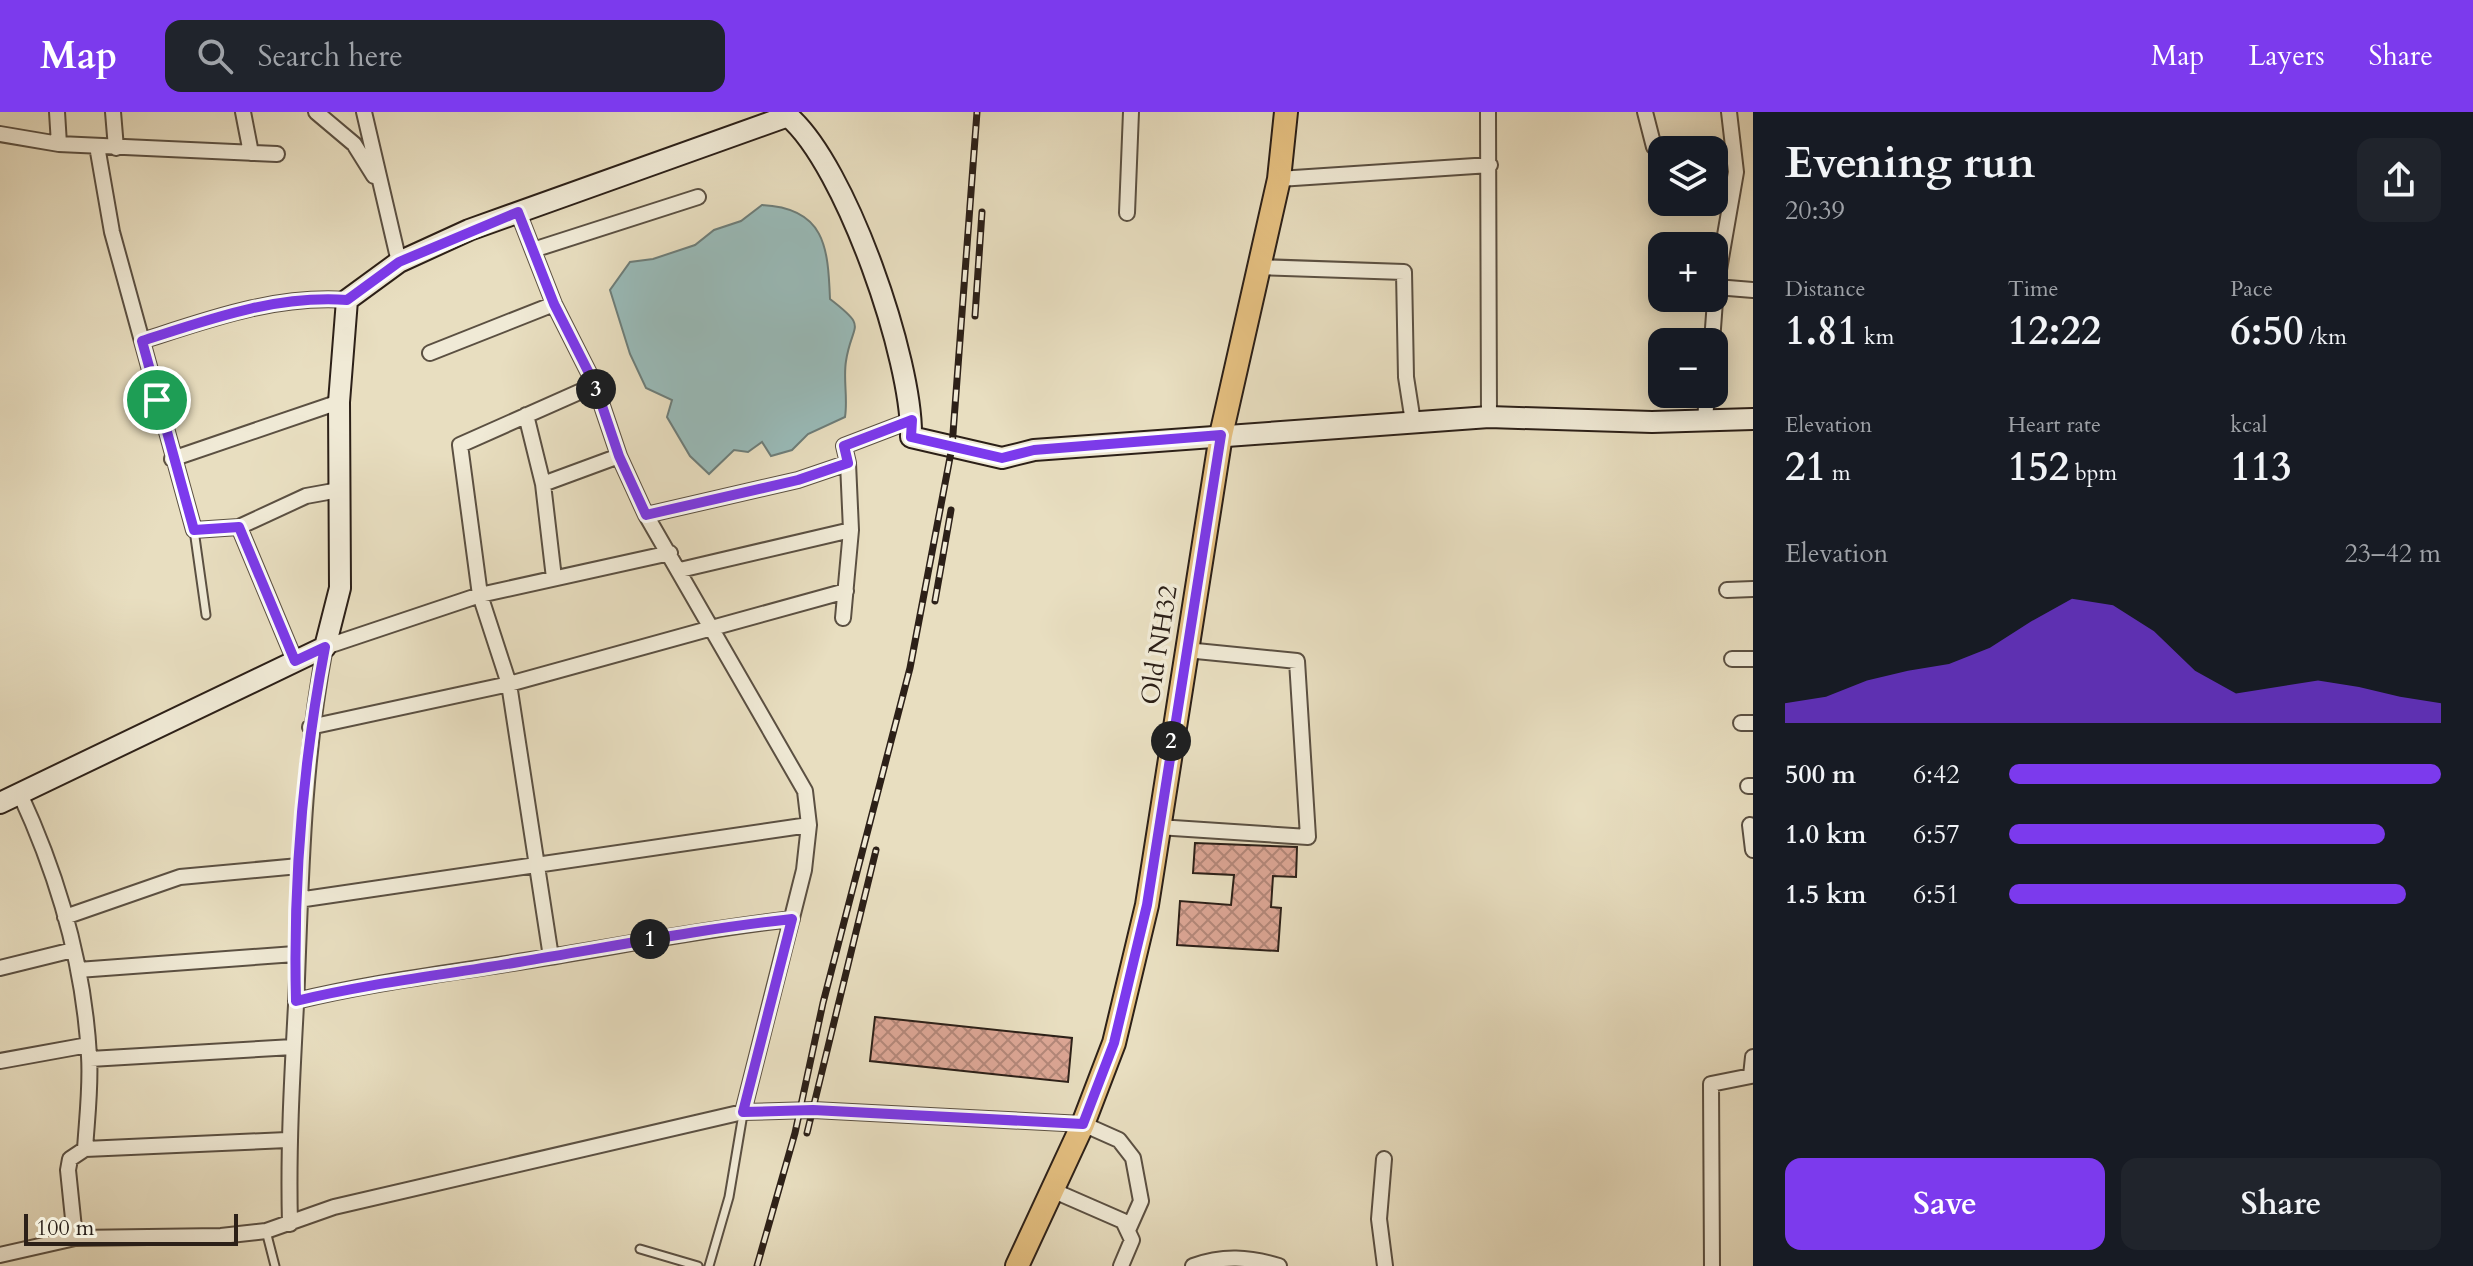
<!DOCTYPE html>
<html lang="en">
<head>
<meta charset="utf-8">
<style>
  :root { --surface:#171b24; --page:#20242c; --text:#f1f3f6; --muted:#9ea1a6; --accent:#7c3aed }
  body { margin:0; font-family:Cardo,serif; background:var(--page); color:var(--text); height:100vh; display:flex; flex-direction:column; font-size:30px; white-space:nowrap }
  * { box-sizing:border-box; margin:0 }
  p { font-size:26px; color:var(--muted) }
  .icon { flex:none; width:44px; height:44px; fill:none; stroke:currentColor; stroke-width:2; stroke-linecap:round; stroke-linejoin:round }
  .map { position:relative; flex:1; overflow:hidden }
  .panel { display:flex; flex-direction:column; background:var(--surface); width:720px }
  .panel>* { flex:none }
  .controls { position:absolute; left:1648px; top:24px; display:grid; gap:16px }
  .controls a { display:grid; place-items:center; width:80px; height:80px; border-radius:16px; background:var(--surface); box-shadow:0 4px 20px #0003; font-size:40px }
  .scale { position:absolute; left:24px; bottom:20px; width:214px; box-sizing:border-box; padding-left:8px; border:4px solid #2c2018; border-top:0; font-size:22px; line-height:28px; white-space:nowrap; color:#2c2018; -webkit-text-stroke:6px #f0ead6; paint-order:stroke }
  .pin { position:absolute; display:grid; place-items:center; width:68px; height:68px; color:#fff; margin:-34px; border:4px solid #fff; border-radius:50%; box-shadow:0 2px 8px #0007 }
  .km { position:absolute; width:40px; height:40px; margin:-20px; border-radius:50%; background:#222; color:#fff; font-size:22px; line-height:40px; text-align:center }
  .round { display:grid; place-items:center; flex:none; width:84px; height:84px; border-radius:16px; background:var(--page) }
  .headline { display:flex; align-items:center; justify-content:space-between; height:136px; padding:0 32px }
  h1 { font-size:44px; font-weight:600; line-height:60px }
  .stats { display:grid; grid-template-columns:repeat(3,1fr); gap:12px; height:136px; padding:8px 32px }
  .stats div { display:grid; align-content:center }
  .stats b { font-size:40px; font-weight:600 }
  .stats small { font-size:22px; font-weight:400 }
  .stats p { font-size:22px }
  .chart { height:224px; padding:16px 32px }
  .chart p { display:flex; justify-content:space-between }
  .chart svg { width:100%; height:144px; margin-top:8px; fill:var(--accent); opacity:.7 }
  .button { display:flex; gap:16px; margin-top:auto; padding:16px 32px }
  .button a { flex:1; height:92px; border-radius:16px; background:var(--accent); color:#fff; font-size:32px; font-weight:600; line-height:92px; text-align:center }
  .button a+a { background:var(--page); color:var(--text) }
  ul { padding:0 32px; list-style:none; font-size:26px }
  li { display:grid; grid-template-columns:128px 96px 1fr; align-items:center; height:60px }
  li i { height:20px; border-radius:10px; background:var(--accent) }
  header { display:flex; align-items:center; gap:48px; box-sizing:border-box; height:112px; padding:0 40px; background:var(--accent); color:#fff }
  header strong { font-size:38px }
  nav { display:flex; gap:44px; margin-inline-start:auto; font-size:28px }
  .search { width:560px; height:72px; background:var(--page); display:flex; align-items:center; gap:20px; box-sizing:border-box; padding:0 28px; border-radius:16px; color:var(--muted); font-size:30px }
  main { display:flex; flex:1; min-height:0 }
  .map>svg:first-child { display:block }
  .water { fill:#99bbb9; stroke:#6d7d79; stroke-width:2 }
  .building { fill:url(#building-cross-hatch); stroke:#2c2018; stroke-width:2 }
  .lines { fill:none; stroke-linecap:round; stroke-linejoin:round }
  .lane-casing { stroke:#5b5042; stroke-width:11 }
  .street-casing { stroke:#5b5042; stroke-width:18 }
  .secondary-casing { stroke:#2c2018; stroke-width:24 }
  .primary-casing { stroke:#2c2018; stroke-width:26 }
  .lane { stroke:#f0ead6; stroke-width:7 }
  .street { stroke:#f0ead6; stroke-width:14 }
  .secondary { stroke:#f0ead6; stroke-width:20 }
  .primary { stroke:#e4bf80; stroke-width:22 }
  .rail-casing { stroke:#2c2018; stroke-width:7 }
  .rail { stroke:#f0ead6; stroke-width:4; stroke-dasharray:12; stroke-linecap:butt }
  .route-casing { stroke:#fff; stroke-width:16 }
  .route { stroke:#7c3aed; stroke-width:10 }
  .labels { text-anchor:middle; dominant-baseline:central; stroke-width:7; stroke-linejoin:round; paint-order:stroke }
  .street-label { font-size:26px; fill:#2c2018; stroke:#f0ead6 }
</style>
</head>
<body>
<header>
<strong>Map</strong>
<div class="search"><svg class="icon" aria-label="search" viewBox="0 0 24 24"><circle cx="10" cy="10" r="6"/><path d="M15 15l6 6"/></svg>Search here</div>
<nav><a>Map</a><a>Layers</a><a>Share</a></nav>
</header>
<main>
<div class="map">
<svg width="1753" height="1154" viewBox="0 0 1753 1154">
  <defs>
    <pattern id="building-cross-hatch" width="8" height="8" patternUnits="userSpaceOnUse" patternTransform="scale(2)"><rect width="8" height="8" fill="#dca695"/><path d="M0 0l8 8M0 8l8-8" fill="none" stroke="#b38779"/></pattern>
  </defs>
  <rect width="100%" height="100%" fill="#e8dec0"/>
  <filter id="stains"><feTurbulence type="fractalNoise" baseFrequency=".0025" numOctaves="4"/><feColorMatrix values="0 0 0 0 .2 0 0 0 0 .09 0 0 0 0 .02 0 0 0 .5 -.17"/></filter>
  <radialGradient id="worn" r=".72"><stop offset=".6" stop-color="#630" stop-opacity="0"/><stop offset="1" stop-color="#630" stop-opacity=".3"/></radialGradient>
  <!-- water -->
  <path class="water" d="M 762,93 C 825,96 828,135 830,187 C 869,217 852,210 846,249 C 843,267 848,286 845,305 L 808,322 L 792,338 L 771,344 L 762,330 L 748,340 L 734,338 L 709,362 L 690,344 L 667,305 L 672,288 L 646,276 L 630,242 L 610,178 L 630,150 L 653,147 L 695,133 L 714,118 L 741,109 Z"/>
  <!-- building -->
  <path class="building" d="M 1195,731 L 1297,735 L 1296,765 L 1273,764 L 1271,795 L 1281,796 L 1278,839 L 1177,833 L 1180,789 L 1231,793 L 1234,763 L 1193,761 Z
    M 875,905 L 1072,926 L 1068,970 L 870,949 Z"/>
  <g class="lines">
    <!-- lane casing -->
    <g class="lane-casing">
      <path id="lane" d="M 194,418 L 206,503
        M 266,1119 L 275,1154
        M 640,1137 L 698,1154
        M 709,1154 L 729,1085 L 743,1002"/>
    </g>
    <!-- street casing -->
    <g class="street-casing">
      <path id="street" d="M 57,0 L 59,32
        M 113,0 L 116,36
        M 243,0 L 251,41
        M 316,0 L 354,32 L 374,64
        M 364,0 L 399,150
        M 1488,0 L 1489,305
        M 1645,0 L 1654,35
        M 0,22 L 59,32 L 277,42
        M 97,34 L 112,120 L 194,418 L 239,415 L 295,549
        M 1279,67 L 1490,53
        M 1127,101 L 1131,0
        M 533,138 L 698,85
        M 1259,155 L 1404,160 L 1406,265 L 1413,310
        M 1716,175 L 1753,178
        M 142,229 C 210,207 275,183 347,188
        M 1712,230 L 1716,175 L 1736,60 L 1729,0
        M 430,241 L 554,192
        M 526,303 L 543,372
        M 1705,308 L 1707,282
        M 172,347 L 339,290
        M 646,403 L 798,368 L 848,351 L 844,334 L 912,308
        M 239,415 L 306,384 L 339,378
        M 680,458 L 851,418
        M 554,466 L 543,372 L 619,344
        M 1727,478 L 1753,477
        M 843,506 L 851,418 L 848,351
        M 1732,547 L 1753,547
        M 1741,611 L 1753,611
        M 310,615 L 509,572 L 846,479
        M 1748,674 L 1753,674
        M 20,682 C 58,764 84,854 89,944 C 91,974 87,1006 85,1037
        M 1750,713 L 1753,738
        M 1158,715 L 1308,725 L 1297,549 L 1186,538
        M 298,788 L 809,713
        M 65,805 L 180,765 L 299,754
        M 551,845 L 509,572 L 480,483 L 460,333 L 595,273
        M 0,856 L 73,838
        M 78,858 L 295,842
        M 296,889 C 374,870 452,861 531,848 C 618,834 704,817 792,807
        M 90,947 L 293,935
        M 0,949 L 88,933
        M 743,1000 L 813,998 L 1083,1012 L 1119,1028 L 1133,1046 L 1141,1089 L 1129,1116
        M 1384,1047 L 1379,1107 L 1385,1154
        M 1052,1078 L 1123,1109 L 1132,1128 L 1121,1154
        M 290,1112 C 288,1038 292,966 296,893 C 301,770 302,657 325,535 L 480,483 L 670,441
        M 75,1126 L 68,1058 L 70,1047 L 85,1037 L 287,1028
        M 0,1143 L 75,1126 L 221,1124 L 266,1119 L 334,1095 L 743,1000 L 804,758 L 809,713 L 805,679 L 646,403 L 619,344 L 595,273 L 554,192 L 518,100
        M 1193,1154 C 1223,1143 1249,1145 1279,1154
        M 1712,1154 L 1711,972 L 1751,964 L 1753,945"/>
    </g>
    <!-- secondary casing -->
    <g class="secondary-casing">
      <path id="secondary" d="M 0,691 L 325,535 L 340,476 L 339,290 L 347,188 L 399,150 L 469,118 L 788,4 C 846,53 913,249 911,325 L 1002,346 L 1034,338 L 1489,305 L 1652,310 L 1753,307"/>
    </g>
    <!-- primary casing -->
    <g class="primary-casing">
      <path id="primary" d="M 1017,1154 L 1083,1012 L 1114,931 L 1147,793 L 1221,323 L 1279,67 L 1286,0"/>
    </g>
    <!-- lane -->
    <use href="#lane" class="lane"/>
    <!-- street -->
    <use href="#street" class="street"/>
    <!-- secondary -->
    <use href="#secondary" class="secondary"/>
    <!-- primary -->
    <use href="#primary" class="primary"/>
    <!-- rail casing -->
    <g class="rail-casing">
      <path id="rail" d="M 975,204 L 982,100
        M 935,489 L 951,398
        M 807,1021 L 876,738
        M 757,1154 L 795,1021 L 823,891 L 910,556 L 952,335 L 977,0"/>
    </g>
    <!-- rail -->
    <use href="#rail" class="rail"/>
  </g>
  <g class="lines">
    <!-- route casing -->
    <g class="route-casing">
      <path id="route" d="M 518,100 L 554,192 L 595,273 L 619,344 L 646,403 L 798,368 L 848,351 L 844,334 L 912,308 L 911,325 L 1002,346 L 1034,338 L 1221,323 L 1147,793 L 1114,931 L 1083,1012 L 813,998 L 743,1000 L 792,807 C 700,817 610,835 519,850 C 444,863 370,871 296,889 C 293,771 303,651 325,535 L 295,549 L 239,415 L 194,418 L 142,229 C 210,207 275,183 347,188 L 399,150 Z"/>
    </g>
    <!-- route -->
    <use href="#route" class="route"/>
  </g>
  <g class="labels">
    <!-- street labels -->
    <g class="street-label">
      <text transform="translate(1159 533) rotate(-81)">Old NH32</text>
    </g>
  </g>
  <rect width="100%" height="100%" filter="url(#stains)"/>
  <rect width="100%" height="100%" fill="url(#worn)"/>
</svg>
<div class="controls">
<a><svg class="icon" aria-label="layers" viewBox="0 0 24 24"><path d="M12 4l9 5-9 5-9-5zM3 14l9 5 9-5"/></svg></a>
<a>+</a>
<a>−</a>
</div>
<div class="scale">100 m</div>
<div class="pin" style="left:157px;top:288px;background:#1e9e55"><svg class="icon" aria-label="arrive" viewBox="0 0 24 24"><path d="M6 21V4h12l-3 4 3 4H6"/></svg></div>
<b class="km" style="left:650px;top:827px">1</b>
<b class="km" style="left:1171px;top:629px">2</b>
<b class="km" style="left:596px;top:277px">3</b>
</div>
<section class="panel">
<div class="headline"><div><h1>Evening run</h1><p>20:39</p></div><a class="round"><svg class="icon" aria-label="share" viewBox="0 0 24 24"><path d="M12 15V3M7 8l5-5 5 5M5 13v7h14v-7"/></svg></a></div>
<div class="stats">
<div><p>Distance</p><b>1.81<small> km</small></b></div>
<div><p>Time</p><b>12:22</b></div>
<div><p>Pace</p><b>6:50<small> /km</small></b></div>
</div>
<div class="stats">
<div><p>Elevation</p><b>21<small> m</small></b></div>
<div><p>Heart rate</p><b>152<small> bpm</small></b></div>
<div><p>kcal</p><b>113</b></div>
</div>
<div class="chart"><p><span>Elevation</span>23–42 m</p>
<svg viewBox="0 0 160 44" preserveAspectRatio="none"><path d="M0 44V38L10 36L20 31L30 28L40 26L50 21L60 13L70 6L80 8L90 16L100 28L110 35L120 33L130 31L140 33L150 36L160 38V44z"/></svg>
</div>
<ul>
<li><b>500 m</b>6:42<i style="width:100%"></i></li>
<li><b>1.0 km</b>6:57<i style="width:87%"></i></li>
<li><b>1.5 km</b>6:51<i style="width:92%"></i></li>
</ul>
<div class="button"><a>Save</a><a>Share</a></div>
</section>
</main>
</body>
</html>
